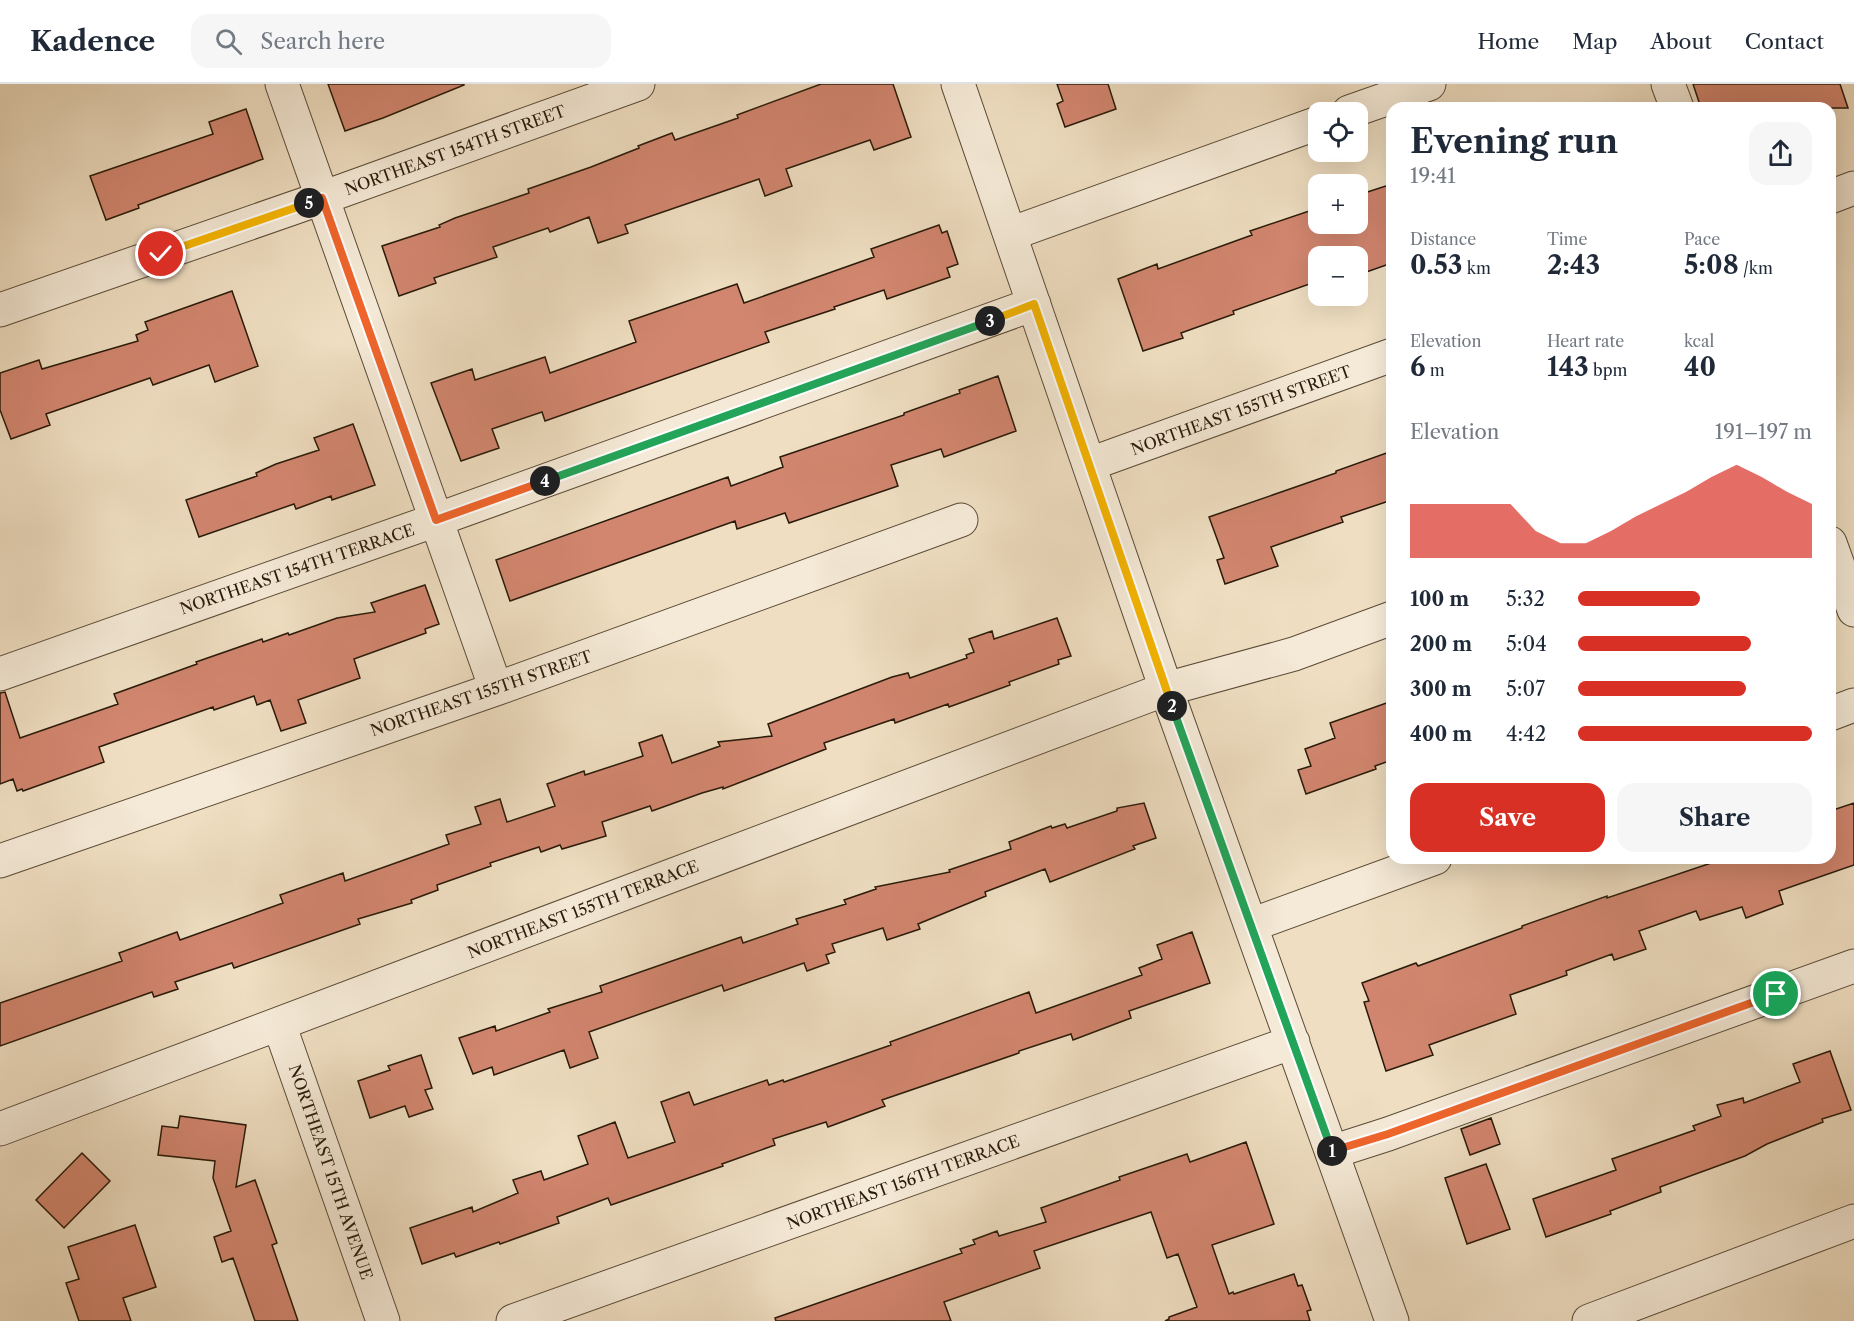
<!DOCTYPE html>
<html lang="en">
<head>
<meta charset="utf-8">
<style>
  :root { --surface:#fff; --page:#f6f6f7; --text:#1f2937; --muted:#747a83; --line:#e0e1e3; --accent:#d93025 }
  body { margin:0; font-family:"Libre Caslon Text",serif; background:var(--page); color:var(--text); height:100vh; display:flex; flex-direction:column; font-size:22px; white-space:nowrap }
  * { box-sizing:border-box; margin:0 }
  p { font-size:20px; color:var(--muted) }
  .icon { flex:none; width:33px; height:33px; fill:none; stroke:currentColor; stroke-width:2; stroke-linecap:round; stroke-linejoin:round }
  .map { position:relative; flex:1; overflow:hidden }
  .panel { position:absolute; left:1386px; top:18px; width:450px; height:762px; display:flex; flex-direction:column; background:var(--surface); border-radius:18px; box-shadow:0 6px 24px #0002 }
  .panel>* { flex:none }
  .buttons { position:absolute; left:1308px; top:18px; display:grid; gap:12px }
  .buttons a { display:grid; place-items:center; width:60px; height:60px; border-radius:12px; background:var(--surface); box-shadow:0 6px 24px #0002; font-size:30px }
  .pin { position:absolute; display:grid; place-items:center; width:51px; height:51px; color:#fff; margin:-26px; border:3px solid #fff; border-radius:50%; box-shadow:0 2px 6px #0007 }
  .km { position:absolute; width:30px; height:30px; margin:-15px; border-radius:50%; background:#222; color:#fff; font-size:16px; line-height:30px; text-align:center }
  .round { display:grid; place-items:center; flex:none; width:63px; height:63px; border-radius:18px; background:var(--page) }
  .summary { display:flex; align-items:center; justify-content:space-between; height:102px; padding:0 24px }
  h1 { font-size:33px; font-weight:700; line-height:45px }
  .figures { display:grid; grid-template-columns:repeat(3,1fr); gap:9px; height:102px; padding:6px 24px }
  .figures div { display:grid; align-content:center }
  .figures b { font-size:26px; font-weight:700 }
  .figures small { font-size:16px; font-weight:400 }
  .figures p { font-size:16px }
  .chart { height:168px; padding:12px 24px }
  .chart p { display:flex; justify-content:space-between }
  .chart svg { width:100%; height:108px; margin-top:6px; fill:var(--accent); opacity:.7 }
  .action { display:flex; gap:12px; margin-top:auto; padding:12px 24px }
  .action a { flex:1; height:69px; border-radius:18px; background:var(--accent); color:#fff; font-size:24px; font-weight:700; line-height:69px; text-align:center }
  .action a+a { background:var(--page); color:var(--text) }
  ul { padding:0 24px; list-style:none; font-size:20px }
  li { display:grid; grid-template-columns:96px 72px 1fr; align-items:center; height:45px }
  li i { height:15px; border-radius:8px; background:var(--accent) }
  header { display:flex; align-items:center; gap:36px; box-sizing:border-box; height:84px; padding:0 30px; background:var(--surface); border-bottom:2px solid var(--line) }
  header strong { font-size:28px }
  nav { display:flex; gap:33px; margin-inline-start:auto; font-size:21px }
  .search { width:420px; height:54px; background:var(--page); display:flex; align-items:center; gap:15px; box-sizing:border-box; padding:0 21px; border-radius:18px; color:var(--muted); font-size:22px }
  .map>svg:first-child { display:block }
  .building { fill:#d2866f; stroke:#281a09; stroke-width:1.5 }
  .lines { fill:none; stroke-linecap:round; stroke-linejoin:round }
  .minor-casing { stroke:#5a4b37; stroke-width:35 }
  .minor { stroke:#f5ead7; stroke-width:33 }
  .split-1-casing { stroke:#fff; stroke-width:12 }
  .split-2-casing { stroke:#fff; stroke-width:12 }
  .split-3-casing { stroke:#fff; stroke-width:12 }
  .split-4-casing { stroke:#fff; stroke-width:12 }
  .split-5-casing { stroke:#fff; stroke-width:12 }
  .split-6-casing { stroke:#fff; stroke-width:12 }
  .split-1 { stroke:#f0652b; stroke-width:8 }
  .split-2 { stroke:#22a559; stroke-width:8 }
  .split-3 { stroke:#f5b400; stroke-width:8 }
  .split-4 { stroke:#22a559; stroke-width:8 }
  .split-5 { stroke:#f0652b; stroke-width:8 }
  .split-6 { stroke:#f5b400; stroke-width:8 }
  .labels { text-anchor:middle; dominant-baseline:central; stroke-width:4.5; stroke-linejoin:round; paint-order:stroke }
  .street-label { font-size:16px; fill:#281a09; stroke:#f5ead7 }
</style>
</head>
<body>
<header>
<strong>Kadence</strong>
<div class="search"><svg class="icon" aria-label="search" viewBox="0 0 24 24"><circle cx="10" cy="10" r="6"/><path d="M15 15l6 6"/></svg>Search here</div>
<nav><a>Home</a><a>Map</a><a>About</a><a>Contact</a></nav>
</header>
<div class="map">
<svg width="1854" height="1237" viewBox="0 0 1854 1237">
  <rect width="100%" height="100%" fill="#efdec1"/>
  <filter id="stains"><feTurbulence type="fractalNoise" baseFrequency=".00333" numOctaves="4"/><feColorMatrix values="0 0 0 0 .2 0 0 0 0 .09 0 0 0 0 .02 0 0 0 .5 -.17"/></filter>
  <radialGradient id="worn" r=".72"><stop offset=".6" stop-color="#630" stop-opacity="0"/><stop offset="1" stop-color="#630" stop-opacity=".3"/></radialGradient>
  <!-- building -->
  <path class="building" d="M 328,0 L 464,0 L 464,1 L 383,34 L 345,47 Z
    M 821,0 L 893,0 L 911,53 L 874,66 L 870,56 L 786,85 L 792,102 L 765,112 L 759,95 L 625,141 L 628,149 L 598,159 L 589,133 L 550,148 L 548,144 L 493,163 L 497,173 L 434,194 L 436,199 L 399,212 L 382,162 L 440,143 L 439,141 L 455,134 L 529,109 L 528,105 L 591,83 L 639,64 L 638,62 L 672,49 L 675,56 L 738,34 L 737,31 Z
    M 1057,0 L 1108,0 L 1116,25 L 1065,43 L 1057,20 L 1063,17 Z
    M 1693,0 L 1840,0 L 1848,24 L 1701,24 Z
    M 246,25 L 263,75 L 138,121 L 139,124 L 106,136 L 90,92 L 213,50 L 209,38 Z
    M 1392,100 L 1392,179 L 1358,191 L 1358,172 L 1318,172 L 1318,197 L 1233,227 L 1234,230 L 1181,249 L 1183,254 L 1143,267 L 1118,195 L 1157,180 L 1158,185 L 1252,151 L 1250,147 L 1318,124 L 1318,140 L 1358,140 L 1358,111 Z
    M 939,141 L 942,149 L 947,147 L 958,180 L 947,184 L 950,193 L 887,215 L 884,206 L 834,223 L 835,225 L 765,248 L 769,258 L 545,337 L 542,328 L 492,345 L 499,364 L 461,377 L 431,299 L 472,285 L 475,296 L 545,273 L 550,289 L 636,258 L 629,237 L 737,200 L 744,219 L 874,173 L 871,165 Z
    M 232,207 L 258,282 L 215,298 L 209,281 L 153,301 L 150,294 L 46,330 L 50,341 L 11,355 L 0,326 L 0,289 L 39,276 L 42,285 L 138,257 L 136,251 L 148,246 L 145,238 Z
    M 998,292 L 1016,347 L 944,373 L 941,365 L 891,381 L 898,402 L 789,439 L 785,429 L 737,445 L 735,437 L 510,517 L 496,476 L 728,393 L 731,402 L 783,383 L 780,373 L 904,331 L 904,329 L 960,309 L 959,306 Z
    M 353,340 L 375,401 L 332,416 L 331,412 L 296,425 L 294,420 L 199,453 L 186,416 L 257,392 L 256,389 L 276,380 L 319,366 L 314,354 Z
    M 1392,367 L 1392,416 L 1341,433 L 1343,438 L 1271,463 L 1278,482 L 1225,500 L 1217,476 L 1224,474 L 1209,433 L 1336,389 L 1336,387 Z
    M 425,501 L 439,540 L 425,545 L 426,549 L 354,575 L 360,594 L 298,616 L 306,639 L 281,647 L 270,616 L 257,621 L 254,612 L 214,626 L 213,623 L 99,663 L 104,678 L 23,707 L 22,705 L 17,707 L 13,695 L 0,700 L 0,609 L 5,608 L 20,654 L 118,620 L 114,610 L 197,580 L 196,578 L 262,555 L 263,558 L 288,549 L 289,551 L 337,534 L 375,528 L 371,519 Z
    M 1057,534 L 1071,572 L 1058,576 L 1059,580 L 1009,598 L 1010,601 L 949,623 L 948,620 L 895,639 L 894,635 L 824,659 L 826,665 L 723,705 L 723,703 L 702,709 L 652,727 L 650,722 L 602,738 L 606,752 L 562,765 L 560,761 L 541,768 L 539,763 L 490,779 L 491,782 L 437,801 L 438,806 L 411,816 L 412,819 L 358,835 L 360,840 L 234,884 L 232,879 L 175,898 L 178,905 L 154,913 L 152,908 L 0,962 L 0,919 L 122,877 L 119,869 L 177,848 L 180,856 L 283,819 L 280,811 L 343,789 L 345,797 L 449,760 L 446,751 L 481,740 L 475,723 L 500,715 L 507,738 L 555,722 L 547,700 L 584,687 L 585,691 L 643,672 L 639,659 L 662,651 L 672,679 L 720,662 L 718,658 L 772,652 L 768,640 L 892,593 L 908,589 L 910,594 L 967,574 L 966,571 L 974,568 L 969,555 L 992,547 L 994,555 Z
    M 1392,617 L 1392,676 L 1375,682 L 1376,685 L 1306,710 L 1298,686 L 1311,682 L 1305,665 L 1335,654 L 1330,639 Z
    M 1144,719 L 1156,754 L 1133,762 L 1135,765 L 1050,798 L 1045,785 L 985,808 L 986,812 L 918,840 L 920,845 L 887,856 L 883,844 L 832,860 L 835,868 L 826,871 L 829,879 L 807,887 L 804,879 L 724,907 L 722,901 L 589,948 L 598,974 L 570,984 L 564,966 L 494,991 L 492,983 L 473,990 L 459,954 L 495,942 L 496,947 L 550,928 L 548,925 L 602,908 L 600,902 L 741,853 L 743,859 L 798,840 L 796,835 L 846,820 L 844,816 L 876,805 L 875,803 L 950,788 L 949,786 L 1011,765 L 1009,758 L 1051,742 L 1052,744 L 1065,740 L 1067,744 L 1117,727 L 1117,724 Z
    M 1854,719 L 1854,781 L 1779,807 L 1783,820 L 1746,834 L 1742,823 L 1700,836 L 1696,827 L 1639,847 L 1646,865 L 1614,876 L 1612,870 L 1566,887 L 1567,891 L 1510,911 L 1516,930 L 1429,961 L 1433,971 L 1386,987 L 1364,918 L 1369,917 L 1362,899 L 1416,879 L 1418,882 L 1522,844 L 1522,842 L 1607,812 L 1607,814 L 1726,774 L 1830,774 L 1830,727 Z
    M 1192,848 L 1210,899 L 1129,927 L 1131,934 L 1073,956 L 1071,950 L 1019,967 L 1019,969 L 882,1016 L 885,1022 L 828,1043 L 826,1038 L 773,1055 L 775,1061 L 722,1080 L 723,1082 L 611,1121 L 608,1114 L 557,1133 L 559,1139 L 500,1160 L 499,1158 L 456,1173 L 454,1169 L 422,1180 L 410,1144 L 472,1123 L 473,1128 L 518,1109 L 513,1096 L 541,1087 L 544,1096 L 588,1080 L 578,1052 L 615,1038 L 628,1074 L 675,1058 L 661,1018 L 689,1008 L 694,1021 L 767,996 L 769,1001 L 783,996 L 784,998 L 891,961 L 890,958 L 1029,908 L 1036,929 L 1142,891 L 1139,884 L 1162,875 L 1157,861 Z
    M 1830,967 L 1851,1026 L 1822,1035 L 1823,1038 L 1767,1060 L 1745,1072 L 1660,1103 L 1661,1108 L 1610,1127 L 1611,1130 L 1546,1153 L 1533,1115 L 1616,1086 L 1612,1075 L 1695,1046 L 1693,1042 L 1721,1032 L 1717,1021 L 1743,1014 L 1744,1019 L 1800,998 L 1793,980 Z
    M 421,971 L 432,1004 L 425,1006 L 433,1025 L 409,1033 L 405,1022 L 370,1034 L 358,997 L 390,986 L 388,982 Z
    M 180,1032 L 246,1041 L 236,1103 L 255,1096 L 277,1159 L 272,1161 L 298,1237 L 255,1237 L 233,1174 L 222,1178 L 214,1153 L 231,1147 L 213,1094 L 215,1077 L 158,1071 L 162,1042 L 178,1044 Z
    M 1491,1034 L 1500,1060 L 1470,1071 L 1461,1045 Z
    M 1246,1058 L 1274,1140 L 1212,1161 L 1229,1210 L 1233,1208 L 1234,1210 L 1294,1190 L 1298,1202 L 1302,1201 L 1311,1226 L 1307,1227 L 1310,1237 L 1165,1237 L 1169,1235 L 1169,1233 L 1197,1223 L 1178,1170 L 1167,1174 L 1151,1128 L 1034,1167 L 1040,1184 L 944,1218 L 951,1237 L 776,1237 L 775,1234 L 962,1169 L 960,1165 L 975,1160 L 973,1156 L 997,1147 L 999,1152 L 1046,1138 L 1041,1124 L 1120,1096 L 1119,1093 L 1187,1070 L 1190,1078 Z
    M 82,1069 L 110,1097 L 64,1144 L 36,1116 Z
    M 1486,1080 L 1510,1145 L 1467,1160 L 1445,1094 Z
    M 135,1141 L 156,1203 L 123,1214 L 131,1237 L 79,1237 L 66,1199 L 79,1195 L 68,1163 Z"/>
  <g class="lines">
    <!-- minor casing -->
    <g class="minor-casing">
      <path id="minor" d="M 282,0 L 496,605
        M 958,0 L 1166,605 L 1392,1237
        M 1668,0 L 1677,24
        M 1349,28 L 1429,0
        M 1830,113 L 1854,104
        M 1010,150 L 1318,39
        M 0,226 L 322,114 L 638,0
        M 1090,380 L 1392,271
        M 1830,459 L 1854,526
        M 0,590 L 436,436 L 1034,220
        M 1830,630 L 1854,621
        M 0,777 L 496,605 L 961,436
        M 1251,841 L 1435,774
        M 279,940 L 383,1237
        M 0,1045 L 1166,605 L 1294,570 L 1392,534
        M 1332,1068 L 1388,1050 L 1854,882
        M 513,1237 L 1293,958
        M 1589,1237 L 1854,1137"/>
    </g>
    <!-- minor -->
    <use href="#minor" class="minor"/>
  </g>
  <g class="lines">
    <!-- split-1 casing -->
    <g class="split-1-casing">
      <path id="split-1" d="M 1332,1067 L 1388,1050 L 1776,910"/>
    </g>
    <!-- split-2 casing -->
    <g class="split-2-casing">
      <path id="split-2" d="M 1172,622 L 1332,1067"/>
    </g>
    <!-- split-3 casing -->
    <g class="split-3-casing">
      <path id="split-3" d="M 990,237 L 1034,220 L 1172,622"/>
    </g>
    <!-- split-4 casing -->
    <g class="split-4-casing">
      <path id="split-4" d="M 545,397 L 990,237"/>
    </g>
    <!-- split-5 casing -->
    <g class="split-5-casing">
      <path id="split-5" d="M 309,119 L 322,114 L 436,436 L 545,397"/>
    </g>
    <!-- split-6 casing -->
    <g class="split-6-casing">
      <path id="split-6" d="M 161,170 L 309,119"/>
    </g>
    <!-- split-1 -->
    <use href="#split-1" class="split-1"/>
    <!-- split-2 -->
    <use href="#split-2" class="split-2"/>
    <!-- split-3 -->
    <use href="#split-3" class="split-3"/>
    <!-- split-4 -->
    <use href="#split-4" class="split-4"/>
    <!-- split-5 -->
    <use href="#split-5" class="split-5"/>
    <!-- split-6 -->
    <use href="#split-6" class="split-6"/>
  </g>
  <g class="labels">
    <!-- street labels -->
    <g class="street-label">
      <text transform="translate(455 66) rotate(-20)">NORTHEAST 154TH STREET</text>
      <text transform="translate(1241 326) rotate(-20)">NORTHEAST 155TH STREET</text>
      <text transform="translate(297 485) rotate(-19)">NORTHEAST 154TH TERRACE</text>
      <text transform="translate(481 609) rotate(-19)">NORTHEAST 155TH STREET</text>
      <text transform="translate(583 825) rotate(-21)">NORTHEAST 155TH TERRACE</text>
      <text transform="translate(331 1088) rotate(71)">NORTHEAST 15TH AVENUE</text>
      <text transform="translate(903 1098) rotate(-20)">NORTHEAST 156TH TERRACE</text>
    </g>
  </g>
  <rect width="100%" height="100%" filter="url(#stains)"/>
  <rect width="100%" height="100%" fill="url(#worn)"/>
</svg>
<div class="buttons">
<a><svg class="icon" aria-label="locate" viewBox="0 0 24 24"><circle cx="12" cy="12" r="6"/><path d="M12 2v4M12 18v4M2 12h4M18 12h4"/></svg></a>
<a>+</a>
<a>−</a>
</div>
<div class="pin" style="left:1776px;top:910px;background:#1e9e55"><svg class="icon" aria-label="arrive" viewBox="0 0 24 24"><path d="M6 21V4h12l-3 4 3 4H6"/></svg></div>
<div class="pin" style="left:161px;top:170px;background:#d93025"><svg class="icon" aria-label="check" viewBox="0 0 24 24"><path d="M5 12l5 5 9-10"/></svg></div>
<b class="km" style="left:1332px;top:1067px">1</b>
<b class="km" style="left:1172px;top:622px">2</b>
<b class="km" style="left:990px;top:237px">3</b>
<b class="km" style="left:545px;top:397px">4</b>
<b class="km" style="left:309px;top:119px">5</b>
<section class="panel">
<div class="summary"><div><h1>Evening run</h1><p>19:41</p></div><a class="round"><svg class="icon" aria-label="share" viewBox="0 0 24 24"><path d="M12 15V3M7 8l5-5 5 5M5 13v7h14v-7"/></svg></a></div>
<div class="figures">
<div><p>Distance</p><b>0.53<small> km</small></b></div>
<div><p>Time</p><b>2:43</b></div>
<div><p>Pace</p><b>5:08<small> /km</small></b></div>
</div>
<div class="figures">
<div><p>Elevation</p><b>6<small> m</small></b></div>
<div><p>Heart rate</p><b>143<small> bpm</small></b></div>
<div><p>kcal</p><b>40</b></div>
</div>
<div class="chart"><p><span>Elevation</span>191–197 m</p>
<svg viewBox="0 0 160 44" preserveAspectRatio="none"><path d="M0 44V22L10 22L20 22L30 22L40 22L50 33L60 38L70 38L80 33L90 27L100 22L110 17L120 11L130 6L140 11L150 17L160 22V44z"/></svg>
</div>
<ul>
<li><b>100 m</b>5:32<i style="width:52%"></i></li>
<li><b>200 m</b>5:04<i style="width:74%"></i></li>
<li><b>300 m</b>5:07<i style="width:72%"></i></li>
<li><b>400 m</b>4:42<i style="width:100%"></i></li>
</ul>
<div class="action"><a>Save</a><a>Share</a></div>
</section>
</div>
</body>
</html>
